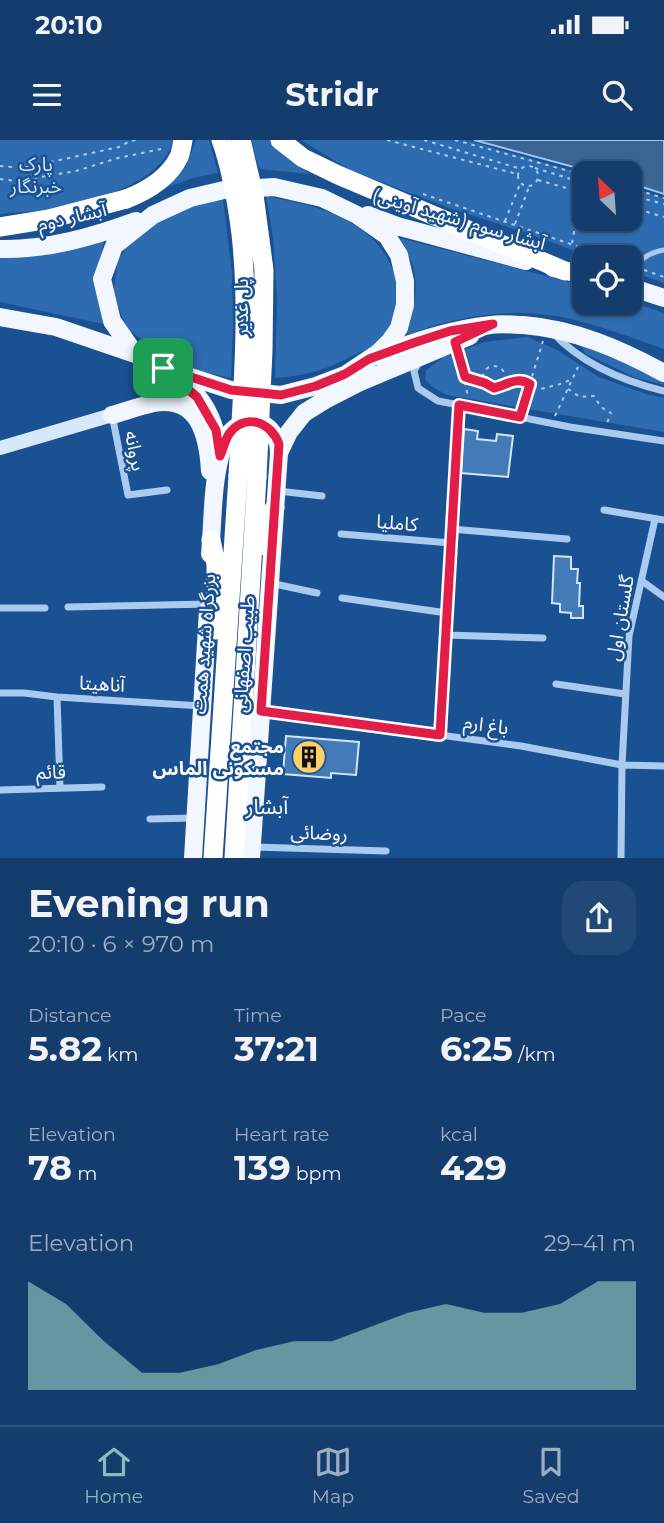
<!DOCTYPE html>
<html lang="en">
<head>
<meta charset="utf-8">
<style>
  :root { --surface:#143d6e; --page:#214876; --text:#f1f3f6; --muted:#9daec2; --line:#335681; --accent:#8bbbb9 }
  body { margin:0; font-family:Montserrat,"Noto Sans Arabic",sans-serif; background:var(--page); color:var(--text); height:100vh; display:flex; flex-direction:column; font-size:26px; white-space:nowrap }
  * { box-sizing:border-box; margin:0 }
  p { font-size:23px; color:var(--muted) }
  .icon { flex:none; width:38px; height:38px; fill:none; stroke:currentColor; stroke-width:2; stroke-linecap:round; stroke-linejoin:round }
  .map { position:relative; height:718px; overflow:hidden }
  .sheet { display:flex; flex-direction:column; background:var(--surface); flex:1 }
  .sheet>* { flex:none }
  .needle { width:46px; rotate:335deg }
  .buttons { position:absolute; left:572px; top:21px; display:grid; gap:14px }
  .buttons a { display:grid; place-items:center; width:70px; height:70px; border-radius:14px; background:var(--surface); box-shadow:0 2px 5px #0004,0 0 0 2px var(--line); font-size:35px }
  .pin { position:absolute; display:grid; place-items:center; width:60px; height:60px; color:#fff; margin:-30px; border-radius:14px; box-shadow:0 4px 10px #0006 }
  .round { display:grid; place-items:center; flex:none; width:74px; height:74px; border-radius:21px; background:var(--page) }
  .summary { display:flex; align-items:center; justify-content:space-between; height:119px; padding:0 28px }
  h1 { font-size:38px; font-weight:700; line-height:52px }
  .stats { display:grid; grid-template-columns:repeat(3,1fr); gap:10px; height:119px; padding:7px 28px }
  .stats div { display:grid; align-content:center }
  .stats b { font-size:35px; font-weight:700 }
  .stats small { font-size:19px; font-weight:400 }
  .stats p { font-size:19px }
  .chart { height:196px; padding:14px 28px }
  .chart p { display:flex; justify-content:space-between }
  .chart svg { width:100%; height:126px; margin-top:7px; fill:var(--accent); opacity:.7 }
  .status { display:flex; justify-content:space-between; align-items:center; height:49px; padding:0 35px; background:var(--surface); direction:ltr }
  .status svg { height:19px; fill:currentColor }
  header { display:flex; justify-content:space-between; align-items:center; height:91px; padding:0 28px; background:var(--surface); font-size:32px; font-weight:700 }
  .dock { display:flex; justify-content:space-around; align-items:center; height:98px; border-top:2px solid var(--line); background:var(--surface); font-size:19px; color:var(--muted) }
  .dock a { display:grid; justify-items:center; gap:4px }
  .dock .selected { color:var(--accent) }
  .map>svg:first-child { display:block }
  .green { fill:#2d6cb0 }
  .water { fill:#3c6493; stroke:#9dc6f1; stroke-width:2 }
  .building { fill:#437bb9; stroke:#d0e5fb; stroke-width:2 }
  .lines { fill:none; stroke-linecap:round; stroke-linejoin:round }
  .path { stroke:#aacbef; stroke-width:2; stroke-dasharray:3.5 5; stroke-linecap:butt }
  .lane { stroke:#aacbef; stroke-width:5 }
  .street { stroke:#aacbef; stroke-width:7 }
  .secondary { stroke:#d7e8fb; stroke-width:14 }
  .primary { stroke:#f2f7ff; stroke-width:18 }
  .highway { stroke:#fff; stroke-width:19 }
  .highway-bridge { stroke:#fff; stroke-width:19 }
  .route-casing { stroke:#fff; stroke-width:14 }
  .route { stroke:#e11d48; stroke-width:9 }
  .labels { text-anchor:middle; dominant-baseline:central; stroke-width:5; stroke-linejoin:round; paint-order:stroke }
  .park-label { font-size:19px; fill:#d0e5fb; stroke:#1a5192 }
  .street-label { font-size:19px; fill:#fff; stroke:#1a5192 }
  .poi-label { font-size:19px; font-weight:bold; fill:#fff; stroke:#1a5192; text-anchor:end }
  .neighbourhood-label { font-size:21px; fill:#fff; stroke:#1a5192 }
</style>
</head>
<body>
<div class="status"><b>20:10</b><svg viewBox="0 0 49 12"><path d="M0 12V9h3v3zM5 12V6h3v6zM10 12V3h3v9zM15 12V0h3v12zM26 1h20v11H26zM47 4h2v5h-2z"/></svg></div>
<header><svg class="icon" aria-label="menu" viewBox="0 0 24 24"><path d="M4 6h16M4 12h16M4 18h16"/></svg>Stridr<svg class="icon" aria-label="search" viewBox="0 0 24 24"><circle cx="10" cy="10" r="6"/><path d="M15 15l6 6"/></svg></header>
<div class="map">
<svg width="664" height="718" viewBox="0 0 664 718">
  <rect width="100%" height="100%" fill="#1a5192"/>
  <!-- green -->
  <path class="green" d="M 0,0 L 173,0 C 164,43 92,61 55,68 C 37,72 18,72 0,74 Z
    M 196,0 L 209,0 L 218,33 L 193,38 L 165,48 L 186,27 Z
    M 249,0 L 270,0 L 286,16 L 310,34 L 260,29 Z
    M 301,0 L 466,0 L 584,34 L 584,79 L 630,79 L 630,48 L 664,58 L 664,143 L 630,131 L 630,117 L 591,117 L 524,92 L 449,68 L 350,30 Z
    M 266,56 C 299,63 326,67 356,86 C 398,112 414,168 375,204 C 370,209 362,211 356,214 C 328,229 307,236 275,238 L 277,160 L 273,97 Z
    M 223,60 L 232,133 L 233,185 L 231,238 L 199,231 L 154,210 L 126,187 L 113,153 L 118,120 L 135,95 L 167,74 L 196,64 Z
    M 400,98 L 584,146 L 584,163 L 630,163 L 630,161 L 664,173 L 664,209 C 633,198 603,187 571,179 C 517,166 459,175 407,195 C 413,172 420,147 412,123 C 409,115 404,107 400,98 Z
    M 100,100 L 104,103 L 98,126 L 96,149 L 103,184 L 0,162 L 0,116 Z
    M 528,197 L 557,210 L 599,237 L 646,254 L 664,258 L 664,292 L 447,255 L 431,246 L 425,239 L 426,230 L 444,217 L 485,202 Z
    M 580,204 L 587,204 L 664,241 L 664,245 L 636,238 L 586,214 Z"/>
  <!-- water -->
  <path class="water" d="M 474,0 L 664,0 L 664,54 L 630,43 L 630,33 L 596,33 Z"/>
  <!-- building -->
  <path class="building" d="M 464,289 L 478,291 L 477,299 L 496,301 L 497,294 L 513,296 L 508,337 L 461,333 Z
    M 554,416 L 571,417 L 571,429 L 578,429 L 577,443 L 580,443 L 579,466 L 583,466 L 583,478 L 571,478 L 571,473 L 560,472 L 560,464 L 552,463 Z
    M 286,596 L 359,602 L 356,635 L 331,633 L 331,638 L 283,634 Z"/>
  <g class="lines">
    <!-- path -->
    <path class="path" d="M 387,0 L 517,34
      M 424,0 L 521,29
      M 455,0 L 584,35
      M 0,26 L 23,28 L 119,7 L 130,1 L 136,0
      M518 36a10 10 0 1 1 20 0a10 10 0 1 1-20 0Z
      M 535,28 L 584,43
      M 0,39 L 17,41 L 76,31 L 118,18 L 166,8
      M 538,40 L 584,53
      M 630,48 L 664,58
      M 423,54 L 609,117
      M 630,55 L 664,64
      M 630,67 L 664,77
      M 505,81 L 520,44
      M 515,84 L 529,47
      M 572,103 L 581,52
      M 644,130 L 664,137
      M 459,217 L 468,256
      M483 237a11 11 0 1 1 22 0a11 11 0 1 1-22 0Z
      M 465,238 L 484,243
      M 501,246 C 522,238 522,241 541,249 L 564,243 L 573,238
      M 568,249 L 580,257 L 594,256 L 601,267 L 611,273 L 607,283
      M 522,269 L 543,201
      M 555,276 L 578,227"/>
    <!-- lane -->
    <path class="lane" d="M 630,137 C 638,121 646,113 664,110"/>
    <!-- street -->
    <path class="street" d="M 553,193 C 582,224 623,241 664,251
      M 419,222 L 414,231 L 418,248 L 438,261 L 459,265 L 570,287 L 664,301
      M 112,275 L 128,355 L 167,350
      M 278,351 L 322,356
      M 604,370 L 664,380
      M 451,389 L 567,399
      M 341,394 L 451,403
      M 642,441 L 664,457
      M 270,443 L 317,453
      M 342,458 L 447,473
      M 68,467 L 208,464
      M 0,468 L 45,468
      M 445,495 L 543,498
      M 556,544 L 625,554
      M 0,553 L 24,553 L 57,557 L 202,566
      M 57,557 L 60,647
      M 262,571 L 521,606 L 622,625 L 664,626
      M 440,595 L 459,265
      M 0,650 L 102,647
      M 150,679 L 195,678
      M 252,707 L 386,711
      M 621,718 L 622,625 L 629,496 L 655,379"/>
    <!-- secondary -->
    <path class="secondary" d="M 0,308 L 112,275"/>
    <!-- primary -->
    <path class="primary" d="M 274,47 L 322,58 L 357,75 L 387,96 L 399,115 L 405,141 L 405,165 L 399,188 L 390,201 L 378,213 L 345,235 L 316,246 L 281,255 L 231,250 L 163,228 L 135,214 L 112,181 L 102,139 L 114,106 L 153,75 L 190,58 L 224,50 Z
      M 368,75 L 397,86 L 526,121
      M 0,109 C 47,110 92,97 136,81
      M 553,128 L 584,135
      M 630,147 L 664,158
      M 0,177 L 56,187 L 135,214
      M 377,216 C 414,202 451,189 491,185 C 501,183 512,185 523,185 C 574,189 620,209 664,233
      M 171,235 C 180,242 191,249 198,257 C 212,274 217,294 220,315
      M 112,275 C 126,271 140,266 154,263 C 199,255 208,296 210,331
      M 279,313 L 289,292 L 304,273 L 325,260 L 358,243 L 470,196
      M 210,414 C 213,382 212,348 220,317 C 222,307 227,294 235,288 C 256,272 279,289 279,313 L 251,718
      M 193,718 L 208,470"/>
    <!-- highway -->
    <path class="highway" d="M 280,0 L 303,18 L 338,35 L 565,131
      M 0,87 L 49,79 L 126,59
      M 211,400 L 216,424 L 216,490
      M 266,406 C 267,392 265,377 275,368
      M 213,718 L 238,336
      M 234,718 L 257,337"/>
    <!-- highway-bridge -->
    <path class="highway-bridge" d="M 221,0 C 232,30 237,62 241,94 C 250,175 242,255 238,336
      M 241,0 L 254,55 L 264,130 L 263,211 L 257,337
      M 126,59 C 147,51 168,39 179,17 C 181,12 182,5 183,0"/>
  </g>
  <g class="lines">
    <!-- route casing -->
    <g class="route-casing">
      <path id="route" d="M 493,184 L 455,202 L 465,237 L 485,243 L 494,248 C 507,245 517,236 530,244 L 520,277 L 459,265 L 440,595 L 261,571 L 279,304 C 271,282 245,272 229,294 C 225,300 223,309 220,316 L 216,290 L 197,257 L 163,228 L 231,250 L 281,255 L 316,246 L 345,234 L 369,219 L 416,202 L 450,191 Z"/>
    </g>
    <!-- route -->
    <use href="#route" class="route"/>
  </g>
  <!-- icons -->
  <defs>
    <g id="building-disc" transform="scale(1.75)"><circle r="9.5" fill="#ffcf68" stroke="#1a5192"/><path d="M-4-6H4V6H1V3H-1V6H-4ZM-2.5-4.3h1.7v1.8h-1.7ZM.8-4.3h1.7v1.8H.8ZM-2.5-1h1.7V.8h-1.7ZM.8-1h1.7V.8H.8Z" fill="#111"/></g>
  </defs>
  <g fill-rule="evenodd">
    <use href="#building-disc" x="309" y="617"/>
  </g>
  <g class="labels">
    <!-- park labels -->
    <g class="park-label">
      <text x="36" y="24">پارک<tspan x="36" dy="22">خبرنگار</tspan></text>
    </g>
    <!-- street labels -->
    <g class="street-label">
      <text transform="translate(72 77) rotate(-13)">آبشار دوم</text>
      <text transform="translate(459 79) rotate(16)">آبشار سوم (شهید آوینی)</text>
      <text transform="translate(241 167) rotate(-90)">پل غدیر</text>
      <text transform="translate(135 311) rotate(79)">پروانه</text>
      <text transform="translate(397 383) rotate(5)">کاملیا</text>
      <text transform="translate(620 478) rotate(-80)">گلستان اول</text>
      <text transform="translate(204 504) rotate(-86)">بزرگراه شهید همت</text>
      <text transform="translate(244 514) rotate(-86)">طبیب اصفهانی</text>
      <text transform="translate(102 544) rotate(3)">آناهیتا</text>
      <text transform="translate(486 585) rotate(8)">باغ ارم</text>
      <text transform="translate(51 632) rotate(-1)">قائم</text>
      <text transform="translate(319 693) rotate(2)">روضائی</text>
    </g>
    <!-- poi labels -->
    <g class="poi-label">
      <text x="284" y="606">مجتمع<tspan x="284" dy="22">مسکونی الماس</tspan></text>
    </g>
    <!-- neighbourhood labels -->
    <g class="neighbourhood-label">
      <text x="267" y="666">آبشار</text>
    </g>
  </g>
</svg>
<div class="buttons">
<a><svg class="needle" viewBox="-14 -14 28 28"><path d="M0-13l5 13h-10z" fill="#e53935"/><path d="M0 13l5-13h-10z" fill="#9daec2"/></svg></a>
<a><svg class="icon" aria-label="locate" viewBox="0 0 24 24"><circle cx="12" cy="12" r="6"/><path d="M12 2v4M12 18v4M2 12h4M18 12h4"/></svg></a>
</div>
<div class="pin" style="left:163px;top:228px;background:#1e9e55"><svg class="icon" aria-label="arrive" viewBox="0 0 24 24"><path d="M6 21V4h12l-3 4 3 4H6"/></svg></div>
</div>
<section class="sheet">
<div class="summary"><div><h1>Evening run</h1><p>20:10 · 6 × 970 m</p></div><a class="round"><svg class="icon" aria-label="share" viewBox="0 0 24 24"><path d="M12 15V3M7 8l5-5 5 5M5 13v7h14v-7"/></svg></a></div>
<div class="stats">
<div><p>Distance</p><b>5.82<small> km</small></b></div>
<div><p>Time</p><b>37:21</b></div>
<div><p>Pace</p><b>6:25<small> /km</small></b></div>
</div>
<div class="stats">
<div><p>Elevation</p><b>78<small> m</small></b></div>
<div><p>Heart rate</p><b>139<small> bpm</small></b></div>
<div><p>kcal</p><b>429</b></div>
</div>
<div class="chart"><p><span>Elevation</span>29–41 m</p>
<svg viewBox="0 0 160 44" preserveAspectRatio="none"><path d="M0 44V6L10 14L20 27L30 38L40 38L50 35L60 30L70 27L80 27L90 22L100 17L110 14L120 17L130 17L140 14L150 6L160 6V44z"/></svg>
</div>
</section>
<nav class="dock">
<a class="selected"><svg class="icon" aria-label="home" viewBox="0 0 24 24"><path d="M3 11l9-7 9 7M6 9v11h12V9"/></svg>Home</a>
<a><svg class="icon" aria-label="map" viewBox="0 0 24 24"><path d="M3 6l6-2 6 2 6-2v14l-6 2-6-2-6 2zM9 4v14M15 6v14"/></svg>Map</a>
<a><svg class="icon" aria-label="saved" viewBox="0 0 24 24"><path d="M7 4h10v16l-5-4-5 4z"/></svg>Saved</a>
</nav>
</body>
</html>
